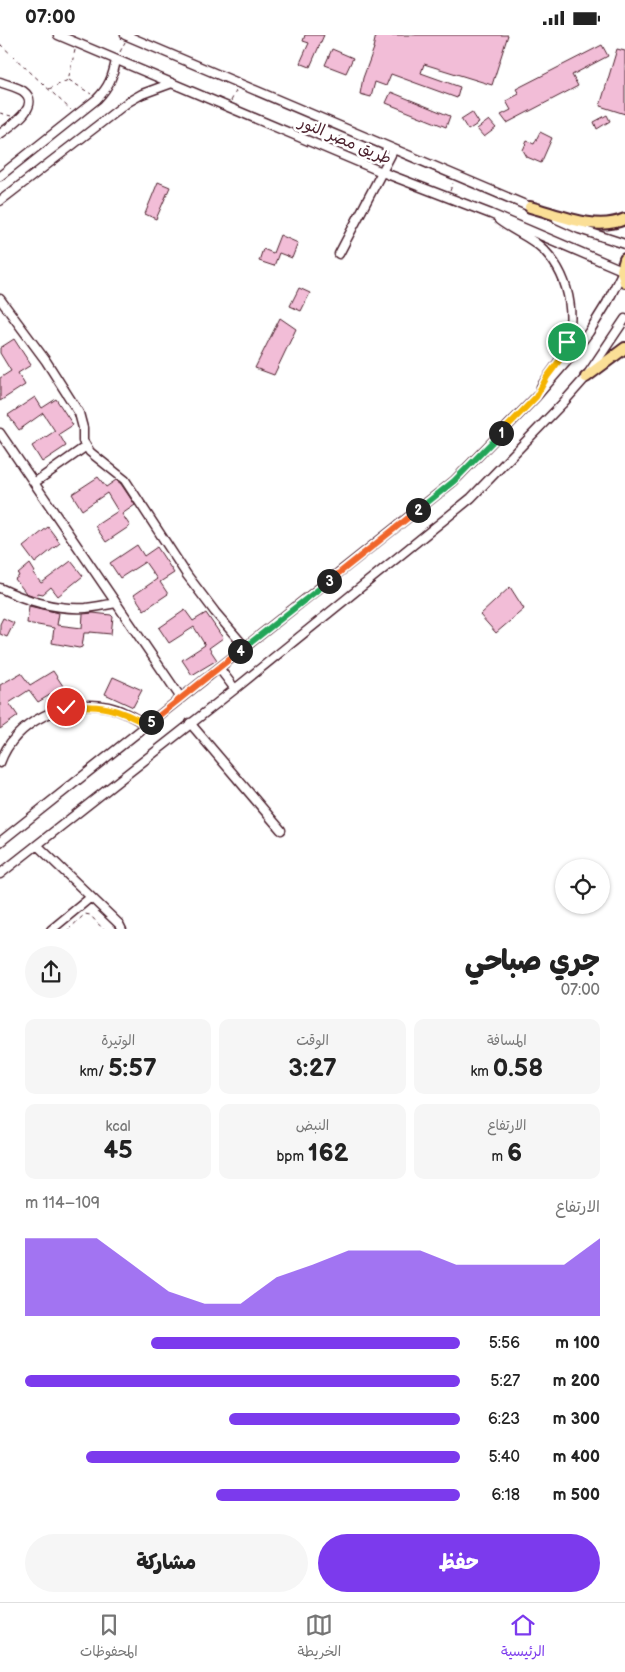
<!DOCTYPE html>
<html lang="ar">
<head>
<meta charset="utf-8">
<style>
  :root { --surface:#fff; --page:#f6f6f6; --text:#222; --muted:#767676; --line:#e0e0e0; --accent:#7c3aed }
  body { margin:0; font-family:"Balsamiq Sans","Playpen Sans Arabic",sans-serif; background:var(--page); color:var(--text); direction:rtl; height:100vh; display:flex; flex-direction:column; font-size:19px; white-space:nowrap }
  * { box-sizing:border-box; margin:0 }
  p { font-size:16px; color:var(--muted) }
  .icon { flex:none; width:28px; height:28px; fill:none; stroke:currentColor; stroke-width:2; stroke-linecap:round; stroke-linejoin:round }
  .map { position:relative; height:894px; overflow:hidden; direction:ltr }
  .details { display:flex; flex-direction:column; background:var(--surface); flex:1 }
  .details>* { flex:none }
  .fabs { position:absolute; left:555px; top:824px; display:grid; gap:10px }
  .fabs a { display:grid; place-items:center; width:55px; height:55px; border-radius:50%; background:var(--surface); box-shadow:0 1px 4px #0004; font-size:25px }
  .pin { position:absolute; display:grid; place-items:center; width:42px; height:42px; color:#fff; margin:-21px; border:2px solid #fff; border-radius:50%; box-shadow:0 1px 5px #0007 }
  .km { position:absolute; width:25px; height:25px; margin:-12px; border-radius:50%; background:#222; color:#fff; font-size:14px; line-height:25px; text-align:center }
  .round { display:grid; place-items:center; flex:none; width:52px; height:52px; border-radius:26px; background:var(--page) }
  .head { display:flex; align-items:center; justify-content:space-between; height:85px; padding:0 25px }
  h1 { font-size:28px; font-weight:800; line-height:38px }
  .stats { display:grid; grid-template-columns:repeat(3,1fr); gap:8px; height:85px; padding:5px 25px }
  .stats div { display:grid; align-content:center; border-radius:10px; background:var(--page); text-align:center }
  .stats b { font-size:25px; font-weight:800 }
  .stats small { font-size:14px; font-weight:400 }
  .stats p { font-size:14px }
  .chart { height:140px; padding:10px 25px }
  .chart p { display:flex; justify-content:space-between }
  .chart svg { width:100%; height:90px; margin-top:5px; fill:var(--accent); opacity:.7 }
  .button { display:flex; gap:10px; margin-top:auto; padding:10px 25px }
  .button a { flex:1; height:58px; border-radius:30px; background:var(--accent); color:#fff; font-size:20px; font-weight:800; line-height:58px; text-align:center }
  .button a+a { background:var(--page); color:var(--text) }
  ul { padding:0 25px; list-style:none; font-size:16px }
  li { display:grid; grid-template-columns:80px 60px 1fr; align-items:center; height:38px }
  li i { height:12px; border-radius:6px; background:var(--accent) }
  .status { display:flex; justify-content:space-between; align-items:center; height:35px; padding:0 25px; background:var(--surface); direction:ltr }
  .status svg { height:14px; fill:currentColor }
  .tabs { display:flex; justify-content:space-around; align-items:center; height:70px; border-top:1px solid var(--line); background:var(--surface); font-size:14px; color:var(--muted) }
  .tabs a { display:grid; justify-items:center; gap:2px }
  .tabs .selected { color:var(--accent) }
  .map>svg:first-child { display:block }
  .building { fill:#f2bdd7; stroke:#4a1f2b }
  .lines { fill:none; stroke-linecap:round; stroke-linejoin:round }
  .minor-casing { stroke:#4a1f2b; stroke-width:11 }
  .major-casing { stroke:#4a1f2b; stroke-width:14 }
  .path { stroke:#4a1f2b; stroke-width:1; stroke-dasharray:4 4; stroke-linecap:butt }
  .minor { stroke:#fff; stroke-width:8 }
  .major { stroke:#fbdf96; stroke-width:10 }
  .split-1-casing { stroke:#fff; stroke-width:10 }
  .split-2-casing { stroke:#fff; stroke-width:10 }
  .split-3-casing { stroke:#fff; stroke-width:10 }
  .split-4-casing { stroke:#fff; stroke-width:10 }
  .split-5-casing { stroke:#fff; stroke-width:10 }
  .split-6-casing { stroke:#fff; stroke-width:10 }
  .split-1 { stroke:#f5b400; stroke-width:6 }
  .split-2 { stroke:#22a559; stroke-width:6 }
  .split-3 { stroke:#f0652b; stroke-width:6 }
  .split-4 { stroke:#22a559; stroke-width:6 }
  .split-5 { stroke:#f0652b; stroke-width:6 }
  .split-6 { stroke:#f5b400; stroke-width:6 }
  .labels { text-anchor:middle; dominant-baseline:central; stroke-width:5; stroke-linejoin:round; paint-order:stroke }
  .street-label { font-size:16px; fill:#4a1f2b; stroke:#fff }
</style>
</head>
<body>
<div class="status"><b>07:00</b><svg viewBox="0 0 49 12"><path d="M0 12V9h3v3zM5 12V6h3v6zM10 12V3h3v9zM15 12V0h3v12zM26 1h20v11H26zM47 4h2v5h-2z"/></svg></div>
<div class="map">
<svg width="625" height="895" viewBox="0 0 625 895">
  <rect width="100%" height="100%" fill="#fff"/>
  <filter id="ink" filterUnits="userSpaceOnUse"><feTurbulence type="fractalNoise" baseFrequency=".02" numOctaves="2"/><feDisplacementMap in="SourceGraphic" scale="10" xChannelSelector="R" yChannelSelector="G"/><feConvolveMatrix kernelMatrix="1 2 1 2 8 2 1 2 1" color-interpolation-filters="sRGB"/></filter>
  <g filter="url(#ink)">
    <!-- building -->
    <path class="building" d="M 305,0 L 324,0 L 310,32 L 300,28 L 309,8 L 303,6 Z
      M 376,0 L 508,0 L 492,50 L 424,29 L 421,38 L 460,52 L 457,63 L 391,39 L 386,51 L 375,47 L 371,62 L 360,59 L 363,43 L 374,13 L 373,13 Z
      M 602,10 L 608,21 L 572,40 L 578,51 L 507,88 L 501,80 L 511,75 L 506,66 L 519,59 L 516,54 Z
      M 332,14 L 353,23 L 346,38 L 325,30 Z
      M 617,14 L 625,16 L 625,79 L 600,71 Z
      M 391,57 L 450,81 L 446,92 L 386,68 Z
      M 472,77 L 479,88 L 468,95 L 461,84 Z
      M 607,80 L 610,86 L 597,94 L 594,87 Z
      M 489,85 L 496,93 L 484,102 L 477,94 Z
      M 540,97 L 552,103 L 541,128 L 527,122 L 523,115 L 527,106 L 534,109 Z
      M 158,147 L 170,152 L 156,184 L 145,179 Z
      M 280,200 L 298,208 L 292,223 L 279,218 L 274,231 L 259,226 L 263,214 L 273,218 Z
      M 299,253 L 310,258 L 301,276 L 290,271 Z
      M 280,283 L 296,294 L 274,340 L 255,333 Z
      M 14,304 L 31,330 L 18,338 L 25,350 L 0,366 L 0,343 L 11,336 L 0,318 L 0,313 Z
      M 35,362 L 42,373 L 56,364 L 73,390 L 59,399 L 66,411 L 42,427 L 32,411 L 55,396 L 43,378 L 19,395 L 8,380 Z
      M 98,442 L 106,452 L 116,445 L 121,449 L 135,470 L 122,479 L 130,491 L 106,507 L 95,491 L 118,476 L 107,458 L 82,475 L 72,459 Z
      M 48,492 L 60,508 L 35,528 L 23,512 Z
      M 137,510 L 144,521 L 157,512 L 174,538 L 160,547 L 168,559 L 144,575 L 134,560 L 157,544 L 145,527 L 120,543 L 110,528 Z
      M 71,526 L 83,541 L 58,561 L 51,552 L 43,559 L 38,558 L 37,562 L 26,558 L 15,544 L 19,541 L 18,539 L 30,529 L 35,537 L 33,538 L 41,548 L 43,547 Z
      M 510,552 L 524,574 L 496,598 L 480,580 Z
      M 29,571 L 59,578 L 57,590 L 82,593 L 83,579 L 93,578 L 111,580 L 113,582 L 111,599 L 90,597 L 90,598 L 84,598 L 82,612 L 79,613 L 52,608 L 54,593 L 27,588 Z
      M 185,575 L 193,586 L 206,578 L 223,603 L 209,613 L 217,625 L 192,640 L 182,625 L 205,610 L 194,592 L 169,608 L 159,593 Z
      M 3,583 L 14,588 L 7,602 L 0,599 L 0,589 Z
      M 53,636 L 63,651 L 60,654 L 38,667 L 29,655 L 23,659 L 9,668 L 18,681 L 0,694 L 0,650 L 21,638 L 30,650 Z
      M 113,642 L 142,655 L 133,672 L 105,659 Z"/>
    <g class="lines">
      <!-- minor casing -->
      <g class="minor-casing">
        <path id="minor" d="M 58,0 L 382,137 L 491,179 L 622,235
          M 125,0 L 535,174
          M 0,47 C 7,50 17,52 23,56 C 43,71 10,91 0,99
          M 0,141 L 97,64 C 109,52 113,41 116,25
          M 0,166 L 128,67 L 142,59 L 172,48
          M 557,184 L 579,194 L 625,209
          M 499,185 C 513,196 531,202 544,215 C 572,244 579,291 559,326 C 553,335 547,343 541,352
          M 339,219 L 394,114
          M 0,264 L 46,326 L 79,378 L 83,393 L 83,406 L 90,417 L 125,445 L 187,540 L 215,577 L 245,612
          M 0,398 L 181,663
          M 34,448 L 85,412
          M 0,553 C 27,566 55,575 86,573 C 96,572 106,570 116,568
          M 219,633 L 235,654
          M 190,688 L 281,795
          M 0,728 C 15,686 66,663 108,672 C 122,675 135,683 147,690
          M 0,807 L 454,446 L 536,362 L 569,324 L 589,297 L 607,268 L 622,238
          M 37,810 L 119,889 L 122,895
          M 0,839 L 235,654 L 471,463 L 562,369 L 586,342 L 625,284
          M 51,895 L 91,862"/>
      </g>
      <!-- major casing -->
      <g class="major-casing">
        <path id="major" d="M 530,172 C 560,180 595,197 625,184
          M 625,224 L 622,235 L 625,247
          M 586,342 L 625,313"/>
      </g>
      <!-- path -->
      <path class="path" d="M 0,9 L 71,75
        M 120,17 L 125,7
        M 69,45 L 91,59
        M 49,54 L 68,45 L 75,15
        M 231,66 L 236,56
        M 0,78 L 11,81
        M 336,110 L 341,100
        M 450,156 L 453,148
        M 68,895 L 85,879 L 90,880 L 104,895"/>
      <!-- minor -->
      <use href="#minor" class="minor"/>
      <!-- major -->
      <use href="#major" class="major"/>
    </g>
  </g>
  <g class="lines" filter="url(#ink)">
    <!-- split-1 casing -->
    <g class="split-1-casing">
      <path id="split-1" d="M 501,398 L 536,362 L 547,342 L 559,326 L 567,307"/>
    </g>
    <!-- split-2 casing -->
    <g class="split-2-casing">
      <path id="split-2" d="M 418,475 L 454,446 L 501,398"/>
    </g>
    <!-- split-3 casing -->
    <g class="split-3-casing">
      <path id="split-3" d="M 329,546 L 418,475"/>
    </g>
    <!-- split-4 casing -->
    <g class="split-4-casing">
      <path id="split-4" d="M 240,616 L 329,546"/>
    </g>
    <!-- split-5 casing -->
    <g class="split-5-casing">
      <path id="split-5" d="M 151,687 L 240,616"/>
    </g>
    <!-- split-6 casing -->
    <g class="split-6-casing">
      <path id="split-6" d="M 66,672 C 99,669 118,673 147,690 L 151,687"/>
    </g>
    <!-- split-1 -->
    <use href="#split-1" class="split-1"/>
    <!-- split-2 -->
    <use href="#split-2" class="split-2"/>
    <!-- split-3 -->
    <use href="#split-3" class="split-3"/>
    <!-- split-4 -->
    <use href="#split-4" class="split-4"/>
    <!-- split-5 -->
    <use href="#split-5" class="split-5"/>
    <!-- split-6 -->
    <use href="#split-6" class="split-6"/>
  </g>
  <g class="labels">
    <!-- street labels -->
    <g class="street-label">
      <text transform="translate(345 106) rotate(23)">طريق مصر النور</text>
    </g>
  </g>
</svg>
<div class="fabs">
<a><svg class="icon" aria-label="locate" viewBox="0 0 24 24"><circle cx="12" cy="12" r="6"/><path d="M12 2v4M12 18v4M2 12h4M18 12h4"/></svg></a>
</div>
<div class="pin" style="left:567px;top:307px;background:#1e9e55"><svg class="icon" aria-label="arrive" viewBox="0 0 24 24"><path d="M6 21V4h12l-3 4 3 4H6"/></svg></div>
<div class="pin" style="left:66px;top:672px;background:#d93025"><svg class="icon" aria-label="check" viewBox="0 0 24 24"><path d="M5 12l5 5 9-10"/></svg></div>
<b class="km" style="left:501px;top:398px">1</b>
<b class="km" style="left:418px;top:475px">2</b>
<b class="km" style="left:329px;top:546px">3</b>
<b class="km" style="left:240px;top:616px">4</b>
<b class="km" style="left:151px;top:687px">5</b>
</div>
<section class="details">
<div class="head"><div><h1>جري صباحي</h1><p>07:00</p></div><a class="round"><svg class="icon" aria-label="share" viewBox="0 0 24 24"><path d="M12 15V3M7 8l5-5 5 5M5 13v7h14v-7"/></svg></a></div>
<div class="stats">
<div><p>المسافة</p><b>0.58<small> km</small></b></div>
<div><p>الوقت</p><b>3:27</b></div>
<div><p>الوتيرة</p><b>5:57<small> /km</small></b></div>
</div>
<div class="stats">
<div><p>الارتفاع</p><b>6<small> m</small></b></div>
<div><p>النبض</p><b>162<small> bpm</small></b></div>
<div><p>kcal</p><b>45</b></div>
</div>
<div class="chart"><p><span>الارتفاع</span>109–114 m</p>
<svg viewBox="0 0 160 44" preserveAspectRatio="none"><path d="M0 44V6L10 6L20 6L30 19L40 32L50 38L60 38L70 25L80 19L90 12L100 12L110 12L120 19L130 19L140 19L150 19L160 6V44z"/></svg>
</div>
<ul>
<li><b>100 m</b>5:56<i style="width:71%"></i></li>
<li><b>200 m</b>5:27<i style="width:100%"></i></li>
<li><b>300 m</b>6:23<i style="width:53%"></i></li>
<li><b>400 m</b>5:40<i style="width:86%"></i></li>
<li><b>500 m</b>6:18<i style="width:56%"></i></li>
</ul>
<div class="button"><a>حفظ</a><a>مشاركة</a></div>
</section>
<nav class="tabs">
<a class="selected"><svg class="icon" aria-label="home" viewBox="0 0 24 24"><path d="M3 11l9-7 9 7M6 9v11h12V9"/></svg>الرئيسية</a>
<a><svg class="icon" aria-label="map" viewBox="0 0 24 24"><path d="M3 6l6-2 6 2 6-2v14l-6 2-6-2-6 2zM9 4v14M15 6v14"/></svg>الخريطة</a>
<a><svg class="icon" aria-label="saved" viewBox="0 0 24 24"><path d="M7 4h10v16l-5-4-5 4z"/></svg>المحفوظات</a>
</nav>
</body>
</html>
